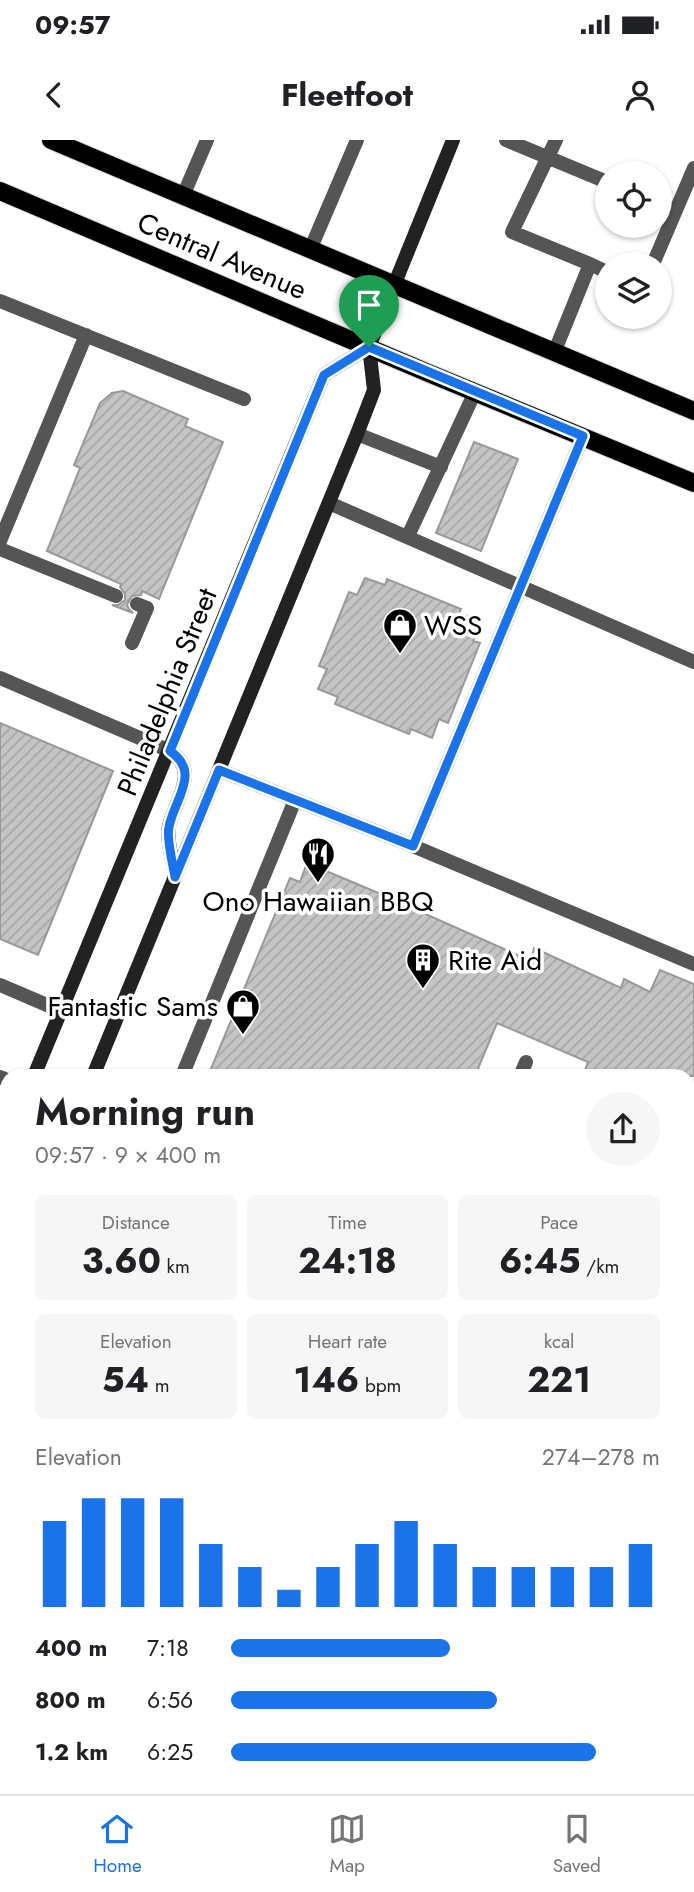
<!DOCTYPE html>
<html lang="en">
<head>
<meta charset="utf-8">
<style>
  :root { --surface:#fff; --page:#f6f6f6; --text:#202124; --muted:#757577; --line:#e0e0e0; --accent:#1a73e8 }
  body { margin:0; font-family:Jost,sans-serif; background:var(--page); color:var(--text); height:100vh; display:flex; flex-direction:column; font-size:26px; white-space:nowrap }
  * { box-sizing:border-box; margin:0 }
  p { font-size:23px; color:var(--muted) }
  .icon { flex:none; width:38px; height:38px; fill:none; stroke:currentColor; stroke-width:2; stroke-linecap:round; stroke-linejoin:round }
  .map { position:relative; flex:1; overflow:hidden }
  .panel { position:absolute; left:0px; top:929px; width:695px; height:726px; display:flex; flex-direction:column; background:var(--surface); border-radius:21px 21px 0 0; box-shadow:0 2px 5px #0004 }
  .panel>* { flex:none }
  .tools { position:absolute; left:595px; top:21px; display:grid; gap:14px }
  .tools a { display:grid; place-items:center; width:77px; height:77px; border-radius:50%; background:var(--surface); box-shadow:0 2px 5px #0004; font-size:35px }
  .pin { position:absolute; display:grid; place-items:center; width:60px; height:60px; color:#fff; margin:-72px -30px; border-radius:50% 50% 50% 0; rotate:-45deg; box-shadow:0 0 7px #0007 }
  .pin .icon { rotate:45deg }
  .round { display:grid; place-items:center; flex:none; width:74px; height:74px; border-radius:37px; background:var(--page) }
  .head { display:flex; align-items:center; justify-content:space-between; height:119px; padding:0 35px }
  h1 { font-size:38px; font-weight:700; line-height:52px }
  .figures { display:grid; grid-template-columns:repeat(3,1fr); gap:10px; height:119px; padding:7px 35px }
  .figures div { display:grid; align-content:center; border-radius:10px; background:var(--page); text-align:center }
  .figures b { font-size:35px; font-weight:700 }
  .figures small { font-size:19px; font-weight:400 }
  .figures p { font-size:19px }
  .chart { height:196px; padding:14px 35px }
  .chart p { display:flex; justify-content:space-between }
  .chart svg { width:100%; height:126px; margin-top:7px; stroke:var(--accent); stroke-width:6 }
  ul { padding:0 35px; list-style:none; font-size:23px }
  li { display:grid; grid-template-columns:112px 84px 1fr; align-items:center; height:52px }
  li i { height:18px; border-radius:9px; background:var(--accent) }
  .status { display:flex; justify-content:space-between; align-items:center; height:49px; padding:0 35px; background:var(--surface); direction:ltr }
  .status svg { height:19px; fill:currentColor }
  header { display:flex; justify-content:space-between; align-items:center; height:91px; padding:0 35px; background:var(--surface); font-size:32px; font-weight:700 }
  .tab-bar { display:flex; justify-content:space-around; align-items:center; height:98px; border-top:2px solid var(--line); background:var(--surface); font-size:19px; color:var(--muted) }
  .tab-bar a { display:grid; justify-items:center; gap:4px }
  .tab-bar .selected { color:var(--accent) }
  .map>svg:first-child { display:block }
  .building { fill:url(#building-hatch); stroke:#999; stroke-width:2 }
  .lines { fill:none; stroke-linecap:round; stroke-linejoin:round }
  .primary-casing { stroke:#dbdbdb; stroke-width:20 }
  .lane { stroke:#555; stroke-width:14 }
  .street { stroke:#555; stroke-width:14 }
  .secondary { stroke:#222; stroke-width:14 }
  .primary { stroke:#000; stroke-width:18 }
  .route-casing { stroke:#fff; stroke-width:14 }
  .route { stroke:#1a73e8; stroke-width:9 }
  .labels { text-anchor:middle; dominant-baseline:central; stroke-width:7; stroke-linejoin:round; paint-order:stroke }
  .street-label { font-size:28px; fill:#000; stroke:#fff }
  .poi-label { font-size:28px; fill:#000; stroke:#fff; text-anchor:start }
</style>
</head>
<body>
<div class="status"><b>09:57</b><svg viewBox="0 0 49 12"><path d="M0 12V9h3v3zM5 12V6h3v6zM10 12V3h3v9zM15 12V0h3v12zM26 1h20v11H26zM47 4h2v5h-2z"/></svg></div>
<header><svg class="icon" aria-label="back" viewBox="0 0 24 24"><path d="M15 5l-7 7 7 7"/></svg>Fleetfoot<svg class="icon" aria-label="person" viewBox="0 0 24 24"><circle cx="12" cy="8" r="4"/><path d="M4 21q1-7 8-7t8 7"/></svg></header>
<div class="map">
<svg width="694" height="1654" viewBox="0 0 694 1654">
  <defs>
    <pattern id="building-hatch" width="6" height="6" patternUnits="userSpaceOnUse" patternTransform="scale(1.75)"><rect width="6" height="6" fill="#c4c4c4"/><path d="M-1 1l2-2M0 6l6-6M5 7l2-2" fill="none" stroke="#a7a7a7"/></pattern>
  </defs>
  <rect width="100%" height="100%" fill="#fff"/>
  <!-- building -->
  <path class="building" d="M 123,251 L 188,279 L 185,286 L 223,302 L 159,459 L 142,451 L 141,455 L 132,456 L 127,465 L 129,469 L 133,473 L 112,465 L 118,465 L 125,460 L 125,454 L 120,447 L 121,444 L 47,411 L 80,328 L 74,325 L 100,263 L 112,253 Z
    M 474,302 L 518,319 L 481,411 L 436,393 Z
    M 365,438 L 385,445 L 387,439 L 461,469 L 459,473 L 481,482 L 473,501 L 480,503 L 448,583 L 439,579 L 432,598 L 411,589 L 409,594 L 335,564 L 338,557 L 318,549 L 327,529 L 319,526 L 349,452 L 357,455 Z
    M 0,583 L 113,631 L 38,815 L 0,799 Z
    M 307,723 L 376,752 L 531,821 L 534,808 L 621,848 L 624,839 L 650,852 L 660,830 L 694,844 L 694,936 L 583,936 L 588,922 L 497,883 L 475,936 L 208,936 L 290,738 L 300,742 Z"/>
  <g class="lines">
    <!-- primary casing -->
    <g class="primary-casing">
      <path id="primary" d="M 51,0 L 694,271
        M 0,51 L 426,232 L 694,343"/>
    </g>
    <!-- lane -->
    <path class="lane" d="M 506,0 L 607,42
      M 556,0 L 512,92 L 590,124
      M 183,56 L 207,0
      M 660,65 L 675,71
      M 310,110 L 357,0
      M 653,124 L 694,28
      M 0,161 L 244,259
      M 554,213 L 590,124 L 607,132
      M 357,294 L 441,327
      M 329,363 L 694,522
      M 408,396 L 475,252
      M 0,401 L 86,195
      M 0,409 L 116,456
      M 132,503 L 147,468 L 137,464
      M 0,538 L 170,611
      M 219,630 L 413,706 L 694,824
      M 413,706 L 583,296
      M 0,845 L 61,871
      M 182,936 L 295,660
      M 520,936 L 526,922
      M 0,937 L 7,940
      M 688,1129 L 694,1132
      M 0,1203 L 7,1206
      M 688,1356 L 694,1358
      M 688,1430 L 694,1416
      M 38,1654 L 41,1648
      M 362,1654 L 364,1648
      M 594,1654 L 596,1648"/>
    <!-- street -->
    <path class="street" d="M 688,1207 L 694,1210"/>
    <!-- secondary -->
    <path class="secondary" d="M 170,611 C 201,632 175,659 169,686 C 166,698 173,723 175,735
      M 34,936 L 324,235 L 369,207
      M 93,936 L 357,294 L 374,250 L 369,207 L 453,0
      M 0,1019 L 7,1002
      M 0,1158 L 7,1142"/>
    <!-- primary -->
    <use href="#primary" class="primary"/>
  </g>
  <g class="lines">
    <!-- route casing -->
    <g class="route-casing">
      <path id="route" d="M 369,207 L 583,296 L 413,706 L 219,630 L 175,737 C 173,725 166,697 169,687 C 174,659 202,633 170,611 L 324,235 Z"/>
    </g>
    <!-- route -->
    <use href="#route" class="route"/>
  </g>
  <!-- icons -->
  <defs>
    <g id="shop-pin" transform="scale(1.75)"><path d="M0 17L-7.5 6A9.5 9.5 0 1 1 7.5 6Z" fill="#000" stroke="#fff"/><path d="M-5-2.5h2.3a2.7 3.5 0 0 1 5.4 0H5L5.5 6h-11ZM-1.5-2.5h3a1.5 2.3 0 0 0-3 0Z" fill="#fff"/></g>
    <g id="restaurant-pin" transform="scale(1.75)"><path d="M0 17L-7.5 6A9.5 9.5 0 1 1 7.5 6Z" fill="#000" stroke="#fff"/><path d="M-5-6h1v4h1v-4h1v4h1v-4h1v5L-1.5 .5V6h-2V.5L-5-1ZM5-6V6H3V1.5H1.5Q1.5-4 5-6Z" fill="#fff"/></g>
    <g id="building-pin" transform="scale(1.75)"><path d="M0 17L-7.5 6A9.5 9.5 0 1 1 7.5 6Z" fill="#000" stroke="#fff"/><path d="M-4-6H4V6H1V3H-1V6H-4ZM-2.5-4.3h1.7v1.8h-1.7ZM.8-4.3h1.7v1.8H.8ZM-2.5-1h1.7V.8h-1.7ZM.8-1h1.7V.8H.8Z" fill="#fff"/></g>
  </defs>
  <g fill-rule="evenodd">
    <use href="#shop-pin" x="400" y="485"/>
    <use href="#restaurant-pin" x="318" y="714"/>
    <use href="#building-pin" x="423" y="820"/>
    <use href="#shop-pin" x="243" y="866"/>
  </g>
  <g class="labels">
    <!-- street labels -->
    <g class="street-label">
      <text transform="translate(222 116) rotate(23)">Central Avenue</text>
      <text transform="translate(167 552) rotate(-68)">Philadelphia Street</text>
    </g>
    <!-- poi labels -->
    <g class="poi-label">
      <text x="424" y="485">WSS</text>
      <text x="318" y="761" text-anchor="middle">Ono Hawaiian BBQ</text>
      <text x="448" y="820">Rite Aid</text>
      <text x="218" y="866" text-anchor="end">Fantastic Sams</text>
    </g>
  </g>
</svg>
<div class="tools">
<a><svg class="icon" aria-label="locate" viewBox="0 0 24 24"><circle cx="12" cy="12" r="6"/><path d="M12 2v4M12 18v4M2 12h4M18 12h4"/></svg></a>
<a><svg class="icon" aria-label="layers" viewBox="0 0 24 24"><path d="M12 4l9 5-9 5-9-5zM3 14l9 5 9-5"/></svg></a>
</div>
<div class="pin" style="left:369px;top:207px;background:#1e9e55"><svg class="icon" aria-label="arrive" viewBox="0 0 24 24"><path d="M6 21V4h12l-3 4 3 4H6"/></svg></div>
<section class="panel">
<div class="head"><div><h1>Morning run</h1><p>09:57 · 9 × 400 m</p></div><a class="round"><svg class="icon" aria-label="share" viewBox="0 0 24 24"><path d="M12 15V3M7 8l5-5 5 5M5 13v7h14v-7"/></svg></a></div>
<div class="figures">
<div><p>Distance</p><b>3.60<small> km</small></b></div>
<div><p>Time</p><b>24:18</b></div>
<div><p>Pace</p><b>6:45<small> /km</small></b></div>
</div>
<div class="figures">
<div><p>Elevation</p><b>54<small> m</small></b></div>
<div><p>Heart rate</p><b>146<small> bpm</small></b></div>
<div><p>kcal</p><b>221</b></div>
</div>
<div class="chart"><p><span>Elevation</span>274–278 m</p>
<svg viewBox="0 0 160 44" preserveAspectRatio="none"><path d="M5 44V14M15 44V6M25 44V6M35 44V6M45 44V22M55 44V30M65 44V38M75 44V30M85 44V22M95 44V14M105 44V22M115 44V30M125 44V30M135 44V30M145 44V30M155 44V22"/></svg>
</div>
<ul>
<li><b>400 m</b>7:18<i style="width:51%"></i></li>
<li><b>800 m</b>6:56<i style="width:62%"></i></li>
<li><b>1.2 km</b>6:25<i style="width:85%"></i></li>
</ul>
</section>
</div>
<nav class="tab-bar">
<a class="selected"><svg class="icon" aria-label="home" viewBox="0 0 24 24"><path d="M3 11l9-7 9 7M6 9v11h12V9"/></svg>Home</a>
<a><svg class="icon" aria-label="map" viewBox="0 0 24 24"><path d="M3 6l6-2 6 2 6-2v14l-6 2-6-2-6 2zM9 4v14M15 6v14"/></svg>Map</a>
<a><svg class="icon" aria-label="saved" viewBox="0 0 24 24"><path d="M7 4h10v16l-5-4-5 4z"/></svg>Saved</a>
</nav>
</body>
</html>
